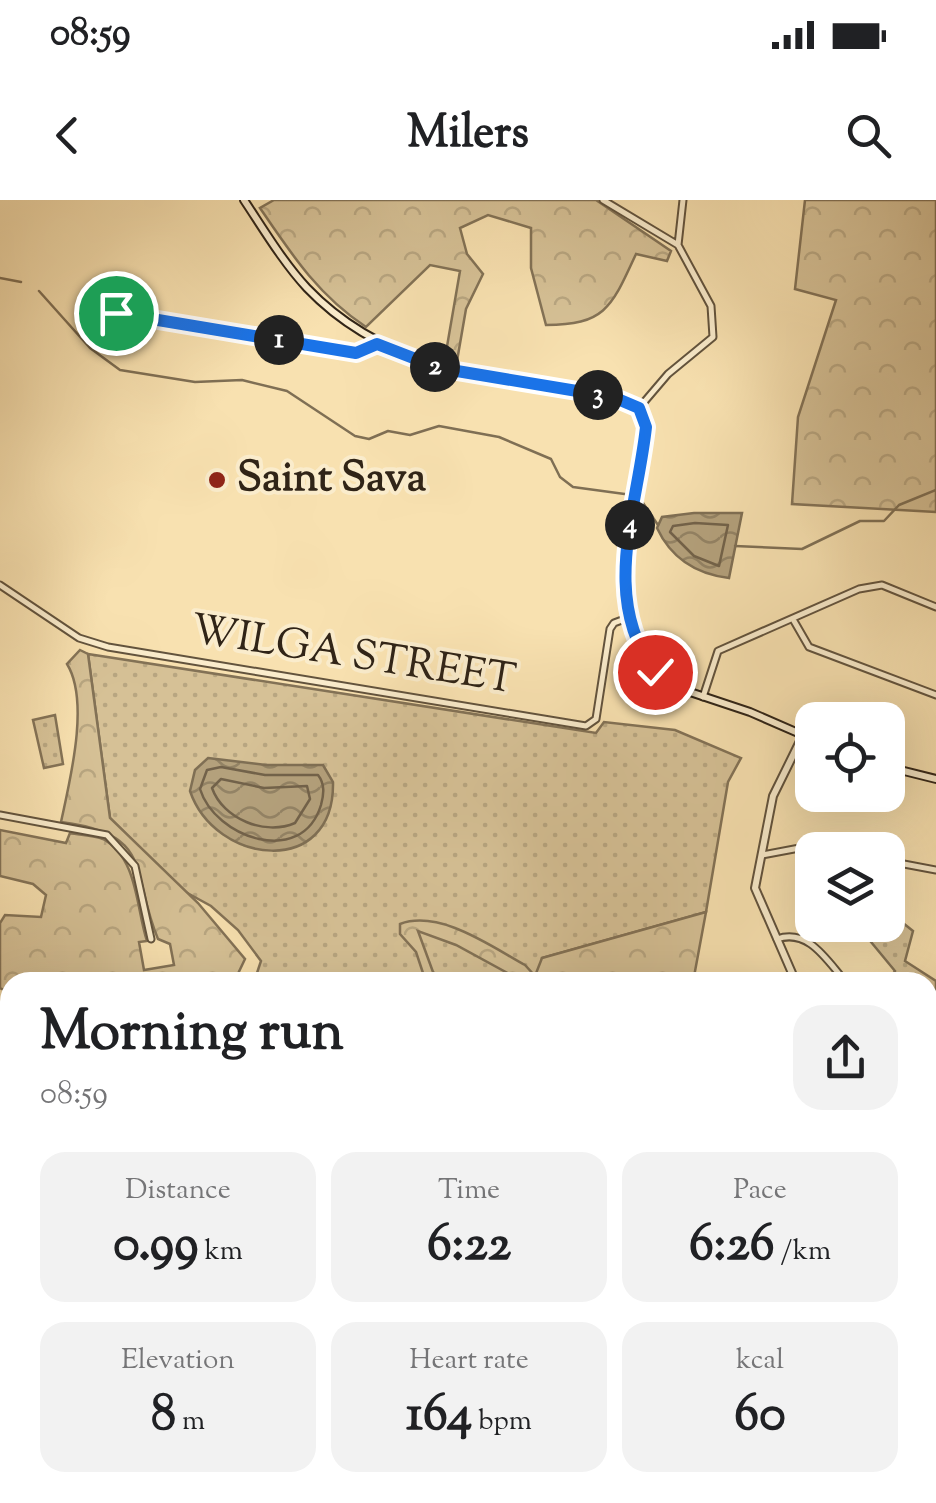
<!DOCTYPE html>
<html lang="en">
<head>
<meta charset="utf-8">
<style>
  :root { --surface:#fff; --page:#f2f2f2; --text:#202124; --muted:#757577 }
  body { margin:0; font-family:"Sorts Mill Goudy",serif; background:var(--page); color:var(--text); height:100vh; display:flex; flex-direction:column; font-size:38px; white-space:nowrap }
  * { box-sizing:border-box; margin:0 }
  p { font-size:32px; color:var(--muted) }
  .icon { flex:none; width:55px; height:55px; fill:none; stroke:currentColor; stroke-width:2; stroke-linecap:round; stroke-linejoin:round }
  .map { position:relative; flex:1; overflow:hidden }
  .side { position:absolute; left:0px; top:772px; width:938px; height:532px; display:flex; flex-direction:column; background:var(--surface); border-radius:30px 30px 0 0; box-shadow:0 10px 40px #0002 }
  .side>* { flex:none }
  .buttons { position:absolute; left:795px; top:502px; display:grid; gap:20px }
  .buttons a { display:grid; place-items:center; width:110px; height:110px; border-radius:20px; background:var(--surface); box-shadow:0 10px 40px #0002; font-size:50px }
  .pin { position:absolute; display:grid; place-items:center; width:85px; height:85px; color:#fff; margin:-42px; border:5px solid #fff; border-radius:50%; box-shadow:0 2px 10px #0007 }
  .km { position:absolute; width:50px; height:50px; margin:-25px; border-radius:50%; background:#222; color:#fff; font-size:28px; line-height:50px; text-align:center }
  .round { display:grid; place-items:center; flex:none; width:105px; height:105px; border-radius:30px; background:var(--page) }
  .headline { display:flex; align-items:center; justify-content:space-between; height:170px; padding:0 40px }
  h1 { font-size:55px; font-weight:700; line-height:75px }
  .stats { display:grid; grid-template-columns:repeat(3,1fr); gap:15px; height:170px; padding:10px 40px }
  .stats div { display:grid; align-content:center; border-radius:25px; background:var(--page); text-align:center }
  .stats b { font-size:50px; font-weight:700 }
  .stats small { font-size:28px; font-weight:400 }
  .stats p { font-size:28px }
  .status { display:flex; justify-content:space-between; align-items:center; height:70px; padding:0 50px; background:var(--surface); direction:ltr }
  .status svg { height:28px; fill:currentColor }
  header { display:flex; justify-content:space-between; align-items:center; height:130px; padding:0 40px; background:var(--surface); font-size:45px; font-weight:700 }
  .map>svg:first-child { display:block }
  .green { fill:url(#green-dots); stroke:#837256; stroke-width:2.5 }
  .forest { fill:url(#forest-crowns); stroke:#837256; stroke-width:2.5 }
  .water { fill:url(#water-waves); stroke:#7f6f54; stroke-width:2.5 }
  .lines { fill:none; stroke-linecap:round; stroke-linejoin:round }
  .shore { stroke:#72624a; stroke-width:2.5 }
  .stream { stroke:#7f6f54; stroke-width:2.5 }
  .minor-casing { stroke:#62533d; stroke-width:9 }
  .tertiary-casing { stroke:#62533d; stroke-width:10 }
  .secondary-casing { stroke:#302417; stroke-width:10 }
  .minor { stroke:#faeccc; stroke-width:5 }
  .tertiary { stroke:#faeccc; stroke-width:6 }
  .secondary { stroke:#faeccc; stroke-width:6 }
  .route-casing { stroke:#fff; stroke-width:20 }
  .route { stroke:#1a73e8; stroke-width:12 }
  .poi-dot { fill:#8f2418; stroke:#faeccc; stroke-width:4 }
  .labels { text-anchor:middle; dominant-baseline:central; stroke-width:8; stroke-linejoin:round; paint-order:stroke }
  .poi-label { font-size:42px; font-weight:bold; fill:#302417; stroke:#faeccc; text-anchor:start }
  .street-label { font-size:42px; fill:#302417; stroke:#faeccc }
</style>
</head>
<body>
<div class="status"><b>08:59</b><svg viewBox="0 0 49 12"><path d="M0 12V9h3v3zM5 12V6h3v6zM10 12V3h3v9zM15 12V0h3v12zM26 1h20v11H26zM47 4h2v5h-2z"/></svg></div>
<header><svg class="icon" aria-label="back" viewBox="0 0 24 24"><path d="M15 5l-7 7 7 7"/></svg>Milers<svg class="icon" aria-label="search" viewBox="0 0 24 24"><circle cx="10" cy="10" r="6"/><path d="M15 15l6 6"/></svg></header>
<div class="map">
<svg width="936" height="1303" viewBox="0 0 936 1303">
  <defs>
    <pattern id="green-dots" width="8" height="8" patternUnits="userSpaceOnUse" patternTransform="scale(2.5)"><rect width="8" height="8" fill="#d6c196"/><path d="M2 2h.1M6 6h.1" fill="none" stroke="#b8a681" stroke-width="1.8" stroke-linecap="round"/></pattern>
    <pattern id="forest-crowns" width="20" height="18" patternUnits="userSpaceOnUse" patternTransform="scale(2.5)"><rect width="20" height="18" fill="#d6c196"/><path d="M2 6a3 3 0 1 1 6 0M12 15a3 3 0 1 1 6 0" fill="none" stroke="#b8a681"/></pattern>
    <pattern id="water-waves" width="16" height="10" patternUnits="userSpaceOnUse" patternTransform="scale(2.5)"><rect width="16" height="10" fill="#b4a17c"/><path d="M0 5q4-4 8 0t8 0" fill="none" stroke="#938365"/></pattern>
  </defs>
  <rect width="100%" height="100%" fill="#f8e1b0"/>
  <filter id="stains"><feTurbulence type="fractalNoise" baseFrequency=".002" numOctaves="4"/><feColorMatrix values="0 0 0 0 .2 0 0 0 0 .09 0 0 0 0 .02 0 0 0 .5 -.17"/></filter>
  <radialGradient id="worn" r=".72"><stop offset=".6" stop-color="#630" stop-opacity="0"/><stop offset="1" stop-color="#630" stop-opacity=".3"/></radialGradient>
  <!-- green -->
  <path class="green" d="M 88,454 L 596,533 L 604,522 L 675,530 L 741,558 L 728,582 L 706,712 L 542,758 L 542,782 L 254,782 L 261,761 L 238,730 L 211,706 L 180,689 L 110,618 Z
    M 55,515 L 63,564 L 44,568 L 33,520 Z
    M 888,711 L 913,731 L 905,761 L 936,781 L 936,818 L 928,836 L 928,817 L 934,803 L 928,805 L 928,782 L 887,782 L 895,771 L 857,725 L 888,725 Z"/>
  <!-- forest -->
  <path class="forest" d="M 274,0 L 596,0 L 671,51 L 667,61 L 636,54 C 612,106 606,125 546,125 L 531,68 L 531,28 L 488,15 L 460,28 L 467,54 L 483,74 L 466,109 L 457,161 L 445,158 L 460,71 L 430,65 L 366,127 C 318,95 292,55 260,8 Z
    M 805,0 L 936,0 L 936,312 L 792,304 L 798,217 L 836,100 L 795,89 Z
    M 80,450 L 88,454 L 110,618 L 198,703 L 245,759 L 234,782 L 10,782 L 10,863 L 0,865 L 0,822 L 10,793 L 0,788 L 0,723 L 5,715 L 41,717 L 46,695 L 33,684 L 0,676 L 0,630 L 66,643 L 70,633 C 79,635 94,635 103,639 C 138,658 136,708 147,741 L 139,742 L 144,770 L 174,765 L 170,744 L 158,739 C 130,672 155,634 61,622 C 70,580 90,501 67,464 Z
    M 706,712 L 693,782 L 524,782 L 456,745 L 418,731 L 433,772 L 444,782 L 426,782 L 416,752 L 400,734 L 400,724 C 440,709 492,747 525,765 L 535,776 L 542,758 Z
    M 0,904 L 10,923 L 10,1295 L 236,1295 L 243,1303 L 0,1303 Z"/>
  <!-- water -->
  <path class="water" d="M 694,313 L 742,313 L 729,378 C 696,374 671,358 657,328 L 662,317 Z
    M 208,558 L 266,565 L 323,565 L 333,582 C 335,679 215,665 190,591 L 195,570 Z"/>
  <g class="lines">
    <!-- shore -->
    <path class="shore" d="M 695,323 L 728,325 L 719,366 L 694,356 L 670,332 L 673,326 Z
      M 221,567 L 265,575 L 318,575 C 325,584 324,594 321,605 C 302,668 215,638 200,589 L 207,570 Z
      M 221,579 L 264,588 L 307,586 L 310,599 L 295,623 C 265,636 223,619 212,588 Z"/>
    <!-- stream -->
    <path class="stream" d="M 0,78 L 21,82
      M 39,91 L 90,148 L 120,170 L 195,182 L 242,180 L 287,191 L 355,236 L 369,239 L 388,231 L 410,235 L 439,226 L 499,237 L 551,259 L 560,277 L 573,287 L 632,295
      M 639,297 L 658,325
      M 735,346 L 802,349 L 860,321 L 884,321 L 899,305 L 936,290"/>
    <!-- minor casing -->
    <g class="minor-casing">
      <path id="minor" d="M 603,0 L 678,45
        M 99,110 L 356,153 L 377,144
        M 639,208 L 668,174 L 713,137 L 711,106 L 678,45 L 683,0
        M 0,385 L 79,438 L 108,447 L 586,526 L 596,519 L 610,429 L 614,423 L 630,417
        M 794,421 L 809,447 L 936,495
        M 703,497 L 718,451 L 859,389 L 882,385 L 936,407
        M 0,615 L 107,635 L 135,666 L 151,739
        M 762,655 L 810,646 L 837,650
        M 888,661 L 936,670
        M 777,739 C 809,728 827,761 846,782
        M 928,877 L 932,891 L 928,909
        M 928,1288 L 936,1289
        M 640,1295 L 671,1303
        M 466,1303 L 467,1295"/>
    </g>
    <!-- tertiary casing -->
    <g class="tertiary-casing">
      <path id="tertiary" d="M 791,782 L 792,773 L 755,688 L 773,596 L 803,535
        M 928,1099 L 936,1091
        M 928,1129 L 936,1133
        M 823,1303 L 825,1295"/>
    </g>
    <!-- secondary casing -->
    <g class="secondary-casing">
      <path id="secondary" d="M 244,0 C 264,30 283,62 307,88 C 389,174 502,180 613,197 L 639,208 L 645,227 L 623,385 L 643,455 L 675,487 L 750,512 L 812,539
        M 888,567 L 936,579"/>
    </g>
    <!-- minor -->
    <use href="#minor" class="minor"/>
    <!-- tertiary -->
    <use href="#tertiary" class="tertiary"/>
    <!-- secondary -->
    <use href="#secondary" class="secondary"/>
  </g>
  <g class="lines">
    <!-- route casing -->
    <g class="route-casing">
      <path id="route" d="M 116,113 L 356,153 L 377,144 L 439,168 L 613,197 L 639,208 L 646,227 C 637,310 600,398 655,472"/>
    </g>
    <!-- route -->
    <use href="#route" class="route"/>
  </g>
  <!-- markers -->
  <circle class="poi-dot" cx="217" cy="280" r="10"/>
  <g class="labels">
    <!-- poi labels -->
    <g class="poi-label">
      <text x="237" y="280">Saint Sava</text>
    </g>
    <!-- street labels -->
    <g class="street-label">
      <text transform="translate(353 457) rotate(9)">WILGA STREET</text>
    </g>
  </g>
  <rect width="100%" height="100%" filter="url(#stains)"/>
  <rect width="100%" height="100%" fill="url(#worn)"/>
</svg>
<div class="buttons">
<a><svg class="icon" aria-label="locate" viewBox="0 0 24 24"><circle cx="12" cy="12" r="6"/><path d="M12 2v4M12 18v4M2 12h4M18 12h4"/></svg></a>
<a><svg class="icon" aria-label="layers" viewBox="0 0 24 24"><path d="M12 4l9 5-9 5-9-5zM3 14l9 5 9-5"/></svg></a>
</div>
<div class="pin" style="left:116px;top:113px;background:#1e9e55"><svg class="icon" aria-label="arrive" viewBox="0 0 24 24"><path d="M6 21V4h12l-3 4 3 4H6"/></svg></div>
<div class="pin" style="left:655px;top:472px;background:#d93025"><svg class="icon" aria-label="check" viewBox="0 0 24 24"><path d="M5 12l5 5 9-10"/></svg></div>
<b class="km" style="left:279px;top:140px">1</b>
<b class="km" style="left:435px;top:167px">2</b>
<b class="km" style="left:598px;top:195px">3</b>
<b class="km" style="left:630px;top:325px">4</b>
<section class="side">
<div class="headline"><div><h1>Morning run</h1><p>08:59</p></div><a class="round"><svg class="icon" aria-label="share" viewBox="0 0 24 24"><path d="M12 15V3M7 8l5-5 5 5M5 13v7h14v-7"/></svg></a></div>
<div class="stats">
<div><p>Distance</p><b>0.99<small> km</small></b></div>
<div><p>Time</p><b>6:22</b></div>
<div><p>Pace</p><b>6:26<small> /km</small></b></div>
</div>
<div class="stats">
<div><p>Elevation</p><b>8<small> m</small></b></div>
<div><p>Heart rate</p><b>164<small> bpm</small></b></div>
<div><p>kcal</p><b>60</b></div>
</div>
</section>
</div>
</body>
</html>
